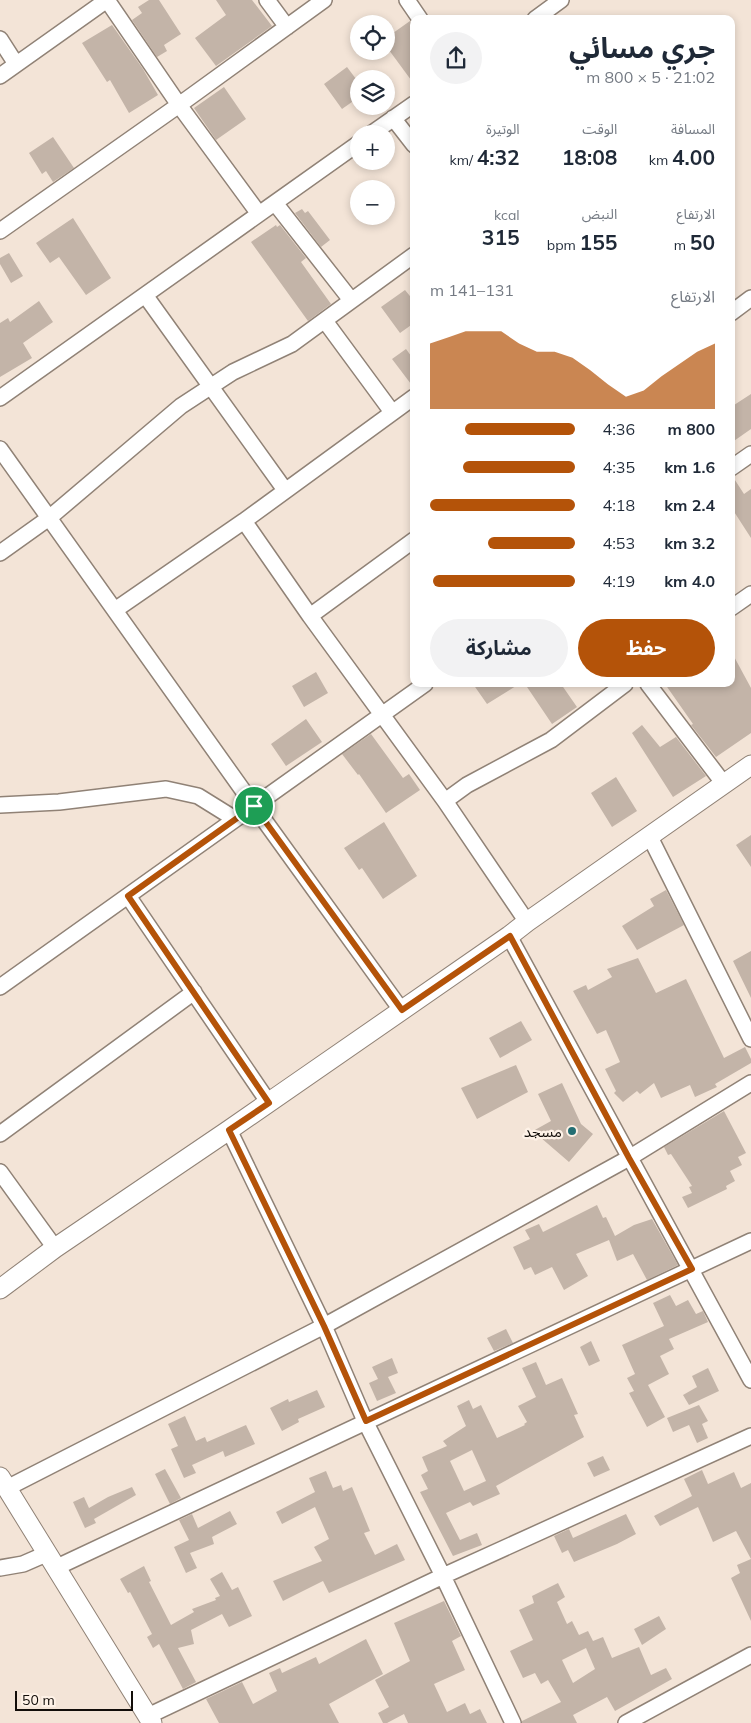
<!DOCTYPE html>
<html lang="ar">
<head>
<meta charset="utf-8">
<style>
  :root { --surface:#fff; --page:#f2f2f3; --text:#1f2937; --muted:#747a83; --accent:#b45309 }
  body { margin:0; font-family:Mulish,"Noto Sans Arabic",sans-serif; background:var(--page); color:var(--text); direction:rtl; height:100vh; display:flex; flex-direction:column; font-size:19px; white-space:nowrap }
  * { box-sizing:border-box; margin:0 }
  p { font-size:16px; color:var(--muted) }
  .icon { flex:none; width:28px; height:28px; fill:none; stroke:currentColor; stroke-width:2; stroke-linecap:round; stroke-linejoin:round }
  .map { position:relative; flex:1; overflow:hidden; direction:ltr }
  .side { position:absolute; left:410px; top:15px; width:325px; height:672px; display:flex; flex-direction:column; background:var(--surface); border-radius:10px; box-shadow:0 2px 8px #0003; direction:rtl }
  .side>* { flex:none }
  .controls { position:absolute; left:350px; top:15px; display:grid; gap:10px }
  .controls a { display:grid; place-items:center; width:45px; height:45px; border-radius:50%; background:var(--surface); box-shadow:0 2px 8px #0003; font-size:25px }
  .scale { position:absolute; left:15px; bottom:12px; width:118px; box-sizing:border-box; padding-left:5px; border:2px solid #120d09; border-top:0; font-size:14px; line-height:18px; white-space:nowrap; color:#120d09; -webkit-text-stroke:4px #fef2e7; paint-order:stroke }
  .pin { position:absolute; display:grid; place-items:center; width:42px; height:42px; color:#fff; margin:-21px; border:2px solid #fff; border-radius:50%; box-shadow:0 1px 5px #0007 }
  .round { display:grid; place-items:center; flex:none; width:52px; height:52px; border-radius:26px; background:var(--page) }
  .overview { display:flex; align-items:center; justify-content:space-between; height:85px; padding:0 20px }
  h1 { font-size:28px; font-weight:700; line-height:38px }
  .figures { display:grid; grid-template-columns:repeat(3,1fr); gap:8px; height:85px; padding:5px 20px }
  .figures div { display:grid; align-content:center }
  .figures b { font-size:21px; font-weight:700 }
  .figures small { font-size:14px; font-weight:400 }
  .figures p { font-size:14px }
  .chart { height:140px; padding:10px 20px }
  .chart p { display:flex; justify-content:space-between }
  .chart svg { width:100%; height:90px; margin-top:5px; fill:var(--accent); opacity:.7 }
  .cta { display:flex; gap:10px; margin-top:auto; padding:10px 20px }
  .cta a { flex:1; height:58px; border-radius:30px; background:var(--accent); color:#fff; font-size:20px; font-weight:700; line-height:58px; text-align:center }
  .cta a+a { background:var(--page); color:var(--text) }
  ul { padding:0 20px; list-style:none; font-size:16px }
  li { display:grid; grid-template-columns:80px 60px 1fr; align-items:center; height:38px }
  li i { height:12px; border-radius:6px; background:var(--accent) }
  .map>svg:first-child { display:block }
  .building { fill:#c3b4a8; fill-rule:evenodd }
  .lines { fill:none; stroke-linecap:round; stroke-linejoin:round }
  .minor-casing { stroke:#908276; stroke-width:18 }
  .tertiary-casing { stroke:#908276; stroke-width:21 }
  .minor { stroke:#fff; stroke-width:15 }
  .tertiary { stroke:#fff; stroke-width:19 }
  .route-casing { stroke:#fff; stroke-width:10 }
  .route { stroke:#b45309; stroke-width:6 }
  .poi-dot { fill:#236e73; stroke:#fef2e7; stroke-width:2 }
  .labels { text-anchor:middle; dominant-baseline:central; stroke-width:4.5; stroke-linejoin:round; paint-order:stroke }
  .poi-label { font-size:15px; fill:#120d09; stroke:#fef2e7; text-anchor:end }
</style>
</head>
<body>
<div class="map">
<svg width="751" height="1723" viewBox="0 0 751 1723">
  <rect width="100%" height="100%" fill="#f3e4d7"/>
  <!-- building -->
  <path class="building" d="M 149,0 L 159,0 L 181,34 L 164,45 L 167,51 L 157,57 L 132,20 L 142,13 L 138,7 Z
    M 216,0 L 252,0 L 272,26 L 216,66 L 195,38 L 226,15 Z
    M 410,21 L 414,26 L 414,84 L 386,46 L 386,38 Z
    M 112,25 L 143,69 L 158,95 L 129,113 L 110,80 L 107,82 L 82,43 Z
    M 347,67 L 359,83 L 359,97 L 342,109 L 324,84 Z
    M 224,87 L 246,119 L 216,140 L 194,108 Z
    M 53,137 L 74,168 L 53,182 L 46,171 L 42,174 L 29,153 Z
    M 302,209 L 305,213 L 308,211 L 330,240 L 321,247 L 295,213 Z
    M 73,218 L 111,278 L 86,295 L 59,257 L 50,263 L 36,243 Z
    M 276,225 L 277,227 L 280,225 L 306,258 L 301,262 L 331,304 L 308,321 L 251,242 Z
    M 9,253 L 23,276 L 11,283 L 0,264 L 0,258 Z
    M 405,290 L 414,301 L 414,323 L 400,333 L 381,307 Z
    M 39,301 L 53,322 L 23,343 L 32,358 L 0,377 L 0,323 L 8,318 L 10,322 Z
    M 406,349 L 414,360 L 414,388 L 392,359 Z
    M 751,394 L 751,429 L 731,443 L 731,407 Z
    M 731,477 L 733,477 L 744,494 L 751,489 L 751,538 L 731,507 Z
    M 731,651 L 751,688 L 751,733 L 716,757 L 691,725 L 693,724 L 665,684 L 731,684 Z
    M 316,672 L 328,693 L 304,707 L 292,686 Z
    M 473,684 L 519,684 L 487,704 Z
    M 525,684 L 561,684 L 577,707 L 552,724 Z
    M 306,719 L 322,742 L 286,766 L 271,744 Z
    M 642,725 L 660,747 L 676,737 L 706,776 L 673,797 L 632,733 Z
    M 371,734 L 403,778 L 409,774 L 420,790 L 386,813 L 359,774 L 358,775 L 342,754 Z
    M 616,777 L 637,811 L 612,827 L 591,793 Z
    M 384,822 L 417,876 L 383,899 L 362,868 L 359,870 L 344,848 Z
    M 751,835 L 751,867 L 736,845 Z
    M 666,890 L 684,925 L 637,950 L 622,926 L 654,906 L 650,899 Z
    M 751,951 L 751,998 L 733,961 Z
    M 638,958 L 656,993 L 686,979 L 724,1058 L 745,1047 L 751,1059 L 751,1063 L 715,1084 L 717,1087 L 695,1097 L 690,1085 L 661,1098 L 654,1083 L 640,1094 L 637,1091 L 623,1102 L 614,1093 L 616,1091 L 605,1069 L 620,1062 L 606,1030 L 597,1034 L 573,991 L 586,985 L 588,990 L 612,977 L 607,969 Z
    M 521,1021 L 532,1040 L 500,1058 L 489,1038 Z
    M 516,1065 L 528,1092 L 477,1119 L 461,1088 Z
    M 562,1083 L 581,1124 L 593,1134 L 569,1162 L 533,1131 L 551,1121 L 538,1094 Z
    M 724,1111 L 746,1153 L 738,1157 L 742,1165 L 730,1171 L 735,1181 L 726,1186 L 727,1189 L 688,1208 L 682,1197 L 692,1193 L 689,1187 L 692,1186 L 671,1154 L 668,1155 L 664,1147 Z
    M 597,1205 L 603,1218 L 606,1217 L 615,1236 L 634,1225 L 652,1219 L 678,1265 L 647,1280 L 633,1254 L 617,1261 L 609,1240 L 576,1254 L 588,1276 L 564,1290 L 552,1267 L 535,1275 L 531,1267 L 524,1270 L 513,1247 L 530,1239 L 525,1230 L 539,1224 L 543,1232 Z
    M 670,1295 L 676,1306 L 688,1300 L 696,1314 L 703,1311 L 708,1322 L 669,1339 L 674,1349 L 660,1356 L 669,1374 L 648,1385 L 665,1417 L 647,1427 L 629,1393 L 634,1391 L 627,1378 L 635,1374 L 622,1345 L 664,1326 L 653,1303 Z
    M 506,1329 L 513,1343 L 494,1351 L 487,1338 Z
    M 591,1341 L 600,1361 L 589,1366 L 580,1347 Z
    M 392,1358 L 398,1373 L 388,1377 L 396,1393 L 377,1401 L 369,1383 L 378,1379 L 372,1367 Z
    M 536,1362 L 546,1385 L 562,1378 L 578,1414 L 574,1415 L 584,1437 L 496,1486 L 500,1494 L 473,1506 L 470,1502 L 446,1513 L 460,1540 L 477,1533 L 482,1545 L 453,1556 L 420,1492 L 428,1489 L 421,1475 L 428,1471 L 422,1457 L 447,1446 L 443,1441 L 466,1426 L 457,1406 L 469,1400 L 473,1409 L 481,1405 L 497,1438 L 525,1425 L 524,1424 L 527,1422 L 518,1406 L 536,1397 L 522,1368 ZM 472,1450 L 486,1481 L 464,1491 L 450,1461 Z
    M 708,1368 L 719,1391 L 689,1405 L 683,1395 L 697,1387 L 692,1376 Z
    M 317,1390 L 325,1407 L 298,1419 L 299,1422 L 282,1431 L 270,1408 L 288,1399 L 289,1402 Z
    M 699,1405 L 708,1421 L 702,1424 L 708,1438 L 697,1443 L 689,1425 L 673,1432 L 667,1418 Z
    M 185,1416 L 196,1441 L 205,1437 L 207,1442 L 246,1425 L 255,1444 L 225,1457 L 223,1451 L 192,1465 L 196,1473 L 184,1478 L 171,1449 L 178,1446 L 168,1424 Z
    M 603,1456 L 610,1470 L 594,1477 L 587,1463 Z
    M 165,1469 L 181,1498 L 170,1504 L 155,1474 Z
    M 702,1470 L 708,1484 L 734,1472 L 741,1488 L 751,1483 L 751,1621 L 731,1578 L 740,1573 L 737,1565 L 751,1559 L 736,1531 L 713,1542 L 698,1507 L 660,1526 L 654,1516 L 692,1496 L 684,1479 Z
    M 326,1471 L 333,1488 L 341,1485 L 343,1491 L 352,1487 L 370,1531 L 364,1533 L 375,1555 L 397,1544 L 405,1560 L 329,1593 L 323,1581 L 283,1601 L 273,1581 L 322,1561 L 314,1547 L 329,1539 L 315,1507 L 282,1524 L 276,1512 L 315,1492 L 309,1478 Z
    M 132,1487 L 136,1495 L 94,1519 L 96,1523 L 85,1528 L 73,1502 L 84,1497 L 89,1508 L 108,1497 Z
    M 230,1511 L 237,1524 L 212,1537 L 214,1544 L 190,1553 L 197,1568 L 186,1573 L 174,1547 L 189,1540 L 179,1520 L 192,1514 L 198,1528 Z
    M 626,1514 L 636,1534 L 617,1544 L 574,1562 L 568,1550 L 562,1553 L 554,1536 L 569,1529 L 573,1538 Z
    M 144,1566 L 151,1581 L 149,1582 L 171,1625 L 194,1612 L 192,1609 L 216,1600 L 215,1598 L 220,1596 L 210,1579 L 222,1572 L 232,1590 L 238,1587 L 252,1616 L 229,1627 L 222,1614 L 191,1630 L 194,1644 L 178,1648 L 196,1682 L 183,1689 L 159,1644 L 153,1648 L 147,1637 L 152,1634 L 130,1592 L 128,1593 L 120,1579 Z
    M 558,1583 L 565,1597 L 557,1602 L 567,1624 L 572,1621 L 579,1635 L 588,1631 L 593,1641 L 603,1637 L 612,1658 L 639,1647 L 651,1675 L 666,1668 L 672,1679 L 615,1711 L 607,1697 L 573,1715 L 577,1723 L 522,1723 L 522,1721 L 561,1702 L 548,1680 L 541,1684 L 535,1673 L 523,1678 L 510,1651 L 533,1640 L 519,1610 L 534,1603 L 532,1596 ZM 586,1648 L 595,1669 L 573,1683 L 562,1660 Z
    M 444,1601 L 461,1636 L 452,1641 L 465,1670 L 434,1684 L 447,1712 L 465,1703 L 470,1714 L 480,1709 L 487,1723 L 408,1723 L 404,1714 L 387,1723 L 383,1723 L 378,1713 L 389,1707 L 375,1680 L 410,1661 L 394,1623 Z
    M 659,1616 L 666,1629 L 642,1645 L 634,1629 Z
    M 366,1639 L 383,1674 L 329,1704 L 339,1723 L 219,1723 L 206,1699 L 242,1682 L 253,1704 L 277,1691 L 269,1673 L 280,1668 L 282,1673 L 316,1657 L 319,1664 Z"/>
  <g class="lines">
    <!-- minor casing -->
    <g class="minor-casing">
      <path id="minor" d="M 107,0 L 179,105 L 259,214
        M 267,0 L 287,27
        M 407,0 L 420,19
        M 535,19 L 561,0
        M 0,39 L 16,64
        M 0,76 L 107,0
        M 393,118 L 414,145
        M 371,134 L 414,104
        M 275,203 L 351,300
        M 0,231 L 179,105 L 324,0
        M 145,295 L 285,490
        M 731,313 L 751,298
        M 325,321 L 392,412
        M 0,398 L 359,143
        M 0,449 L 254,806 L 402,1011
        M 731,468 L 751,454
        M 244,521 L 310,616 L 445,801 L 527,922
        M 0,553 L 49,518 L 181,406 L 233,372 L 292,344 L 414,255
        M 731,608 L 751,594
        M 115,610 L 244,521 L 414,397
        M 310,616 L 414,540
        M 648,684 L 724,784
        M 445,801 L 467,785 L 551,740 L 625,684
        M 0,805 L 59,802 L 166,789 L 198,796 L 235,819
        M 650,837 L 751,1039
        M 128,896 L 269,1103
        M 509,936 L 751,1380
        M 0,987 L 425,684
        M 229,1130 L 324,1326 L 365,1421 L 443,1576 L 513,1723
        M 0,1134 L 194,992
        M 0,1172 L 55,1248
        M 7,1488 L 324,1326 L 629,1158 L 751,1083
        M 0,1568 L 23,1564 L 46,1554
        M 55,1568 L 751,1241
        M 148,1716 L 443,1576 L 751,1436
        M 626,1723 L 751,1655"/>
    </g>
    <!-- tertiary casing -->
    <g class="tertiary-casing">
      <path id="tertiary" d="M 0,1289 L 55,1248 L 229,1130 L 509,936 L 527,922 L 751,765
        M 0,1477 L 152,1723"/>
    </g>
    <!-- minor -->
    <use href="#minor" class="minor"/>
    <!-- tertiary -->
    <use href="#tertiary" class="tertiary"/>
  </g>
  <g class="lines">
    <!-- route casing -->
    <g class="route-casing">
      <path id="route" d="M 254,806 L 402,1010 L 510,936 L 629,1158 L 692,1269 L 366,1421 L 324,1326 L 229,1130 L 269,1103 L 128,896 Z"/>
    </g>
    <!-- route -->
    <use href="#route" class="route"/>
  </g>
  <!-- markers -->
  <circle class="poi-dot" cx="572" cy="1131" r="5"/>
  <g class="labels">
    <!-- poi labels -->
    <g class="poi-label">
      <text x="562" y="1131">مسجد</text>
    </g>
  </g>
</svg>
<div class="controls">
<a><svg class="icon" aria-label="locate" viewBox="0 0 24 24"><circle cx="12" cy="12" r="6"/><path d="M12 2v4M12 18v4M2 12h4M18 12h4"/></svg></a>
<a><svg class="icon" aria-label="layers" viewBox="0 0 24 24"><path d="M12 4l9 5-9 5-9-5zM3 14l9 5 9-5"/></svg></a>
<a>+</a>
<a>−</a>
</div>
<div class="scale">50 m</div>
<div class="pin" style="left:254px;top:806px;background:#1e9e55"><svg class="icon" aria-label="arrive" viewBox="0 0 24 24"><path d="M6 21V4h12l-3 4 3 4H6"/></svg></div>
<section class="side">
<div class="overview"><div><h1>جري مسائي</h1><p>21:02 · 5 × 800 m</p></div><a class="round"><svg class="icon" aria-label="share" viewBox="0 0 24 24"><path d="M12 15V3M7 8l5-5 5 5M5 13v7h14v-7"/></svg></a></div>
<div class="figures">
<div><p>المسافة</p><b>4.00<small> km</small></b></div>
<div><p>الوقت</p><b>18:08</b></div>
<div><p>الوتيرة</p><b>4:32<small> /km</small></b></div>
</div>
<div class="figures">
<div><p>الارتفاع</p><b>50<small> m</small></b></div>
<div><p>النبض</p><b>155<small> bpm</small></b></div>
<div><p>kcal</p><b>315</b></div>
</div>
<div class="chart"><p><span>الارتفاع</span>131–141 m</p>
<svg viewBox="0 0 160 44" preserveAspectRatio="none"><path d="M0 44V12L10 9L20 6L30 6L40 6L50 12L60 16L70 16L80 19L90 25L100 32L110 38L120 35L130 28L140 22L150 16L160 12V44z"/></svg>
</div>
<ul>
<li><b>800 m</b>4:36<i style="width:76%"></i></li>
<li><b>1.6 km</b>4:35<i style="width:77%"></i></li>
<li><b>2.4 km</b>4:18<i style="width:100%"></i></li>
<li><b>3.2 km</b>4:53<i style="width:60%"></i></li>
<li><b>4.0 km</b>4:19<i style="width:98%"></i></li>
</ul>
<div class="cta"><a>حفظ</a><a>مشاركة</a></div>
</section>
</div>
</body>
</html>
